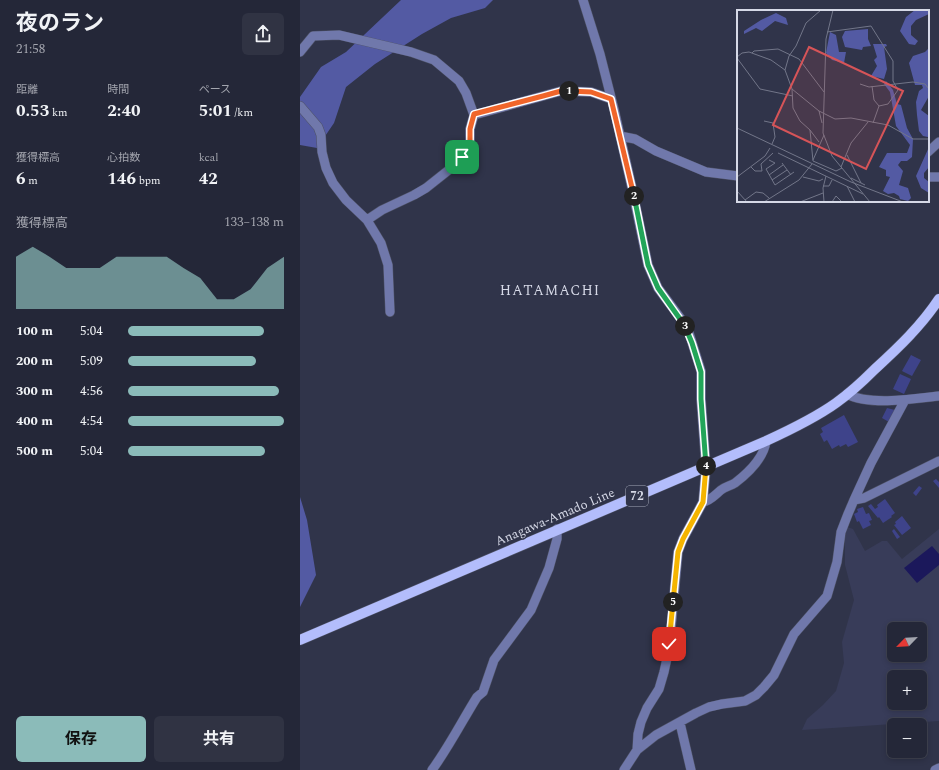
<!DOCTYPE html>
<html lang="ja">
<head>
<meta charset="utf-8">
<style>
  :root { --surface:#242738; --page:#303343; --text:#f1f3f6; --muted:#a3a5ae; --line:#414453; --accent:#8bbbb9 }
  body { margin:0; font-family:Spectral,"Noto Sans JP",serif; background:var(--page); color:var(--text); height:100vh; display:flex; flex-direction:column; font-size:15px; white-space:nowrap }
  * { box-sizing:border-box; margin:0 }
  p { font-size:13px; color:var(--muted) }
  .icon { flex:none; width:22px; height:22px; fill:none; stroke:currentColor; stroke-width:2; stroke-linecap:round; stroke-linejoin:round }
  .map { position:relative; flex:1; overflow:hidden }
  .drawer { display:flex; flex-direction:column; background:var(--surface); width:300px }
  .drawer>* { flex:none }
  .needle { width:26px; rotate:245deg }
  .tools { position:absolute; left:587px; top:622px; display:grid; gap:8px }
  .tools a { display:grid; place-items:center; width:40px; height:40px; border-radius:6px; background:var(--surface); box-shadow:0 2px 6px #0003,0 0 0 1px var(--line); font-size:20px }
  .pin { position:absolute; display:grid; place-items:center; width:34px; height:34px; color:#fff; margin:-17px; border-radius:8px; box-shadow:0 2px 6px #0006 }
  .km { position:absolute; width:20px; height:20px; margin:-10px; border-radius:50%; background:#222; color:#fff; font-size:11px; line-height:20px; text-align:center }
  .round { display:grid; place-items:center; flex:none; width:42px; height:42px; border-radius:6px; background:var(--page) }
  .head { display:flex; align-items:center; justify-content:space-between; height:68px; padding:0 16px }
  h1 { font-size:22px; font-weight:700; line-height:30px }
  .metrics { display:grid; grid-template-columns:repeat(3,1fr); gap:6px; height:68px; padding:4px 16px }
  .metrics div { display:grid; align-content:center }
  .metrics b { font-size:17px; font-weight:700 }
  .metrics small { font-size:11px; font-weight:400 }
  .metrics p { font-size:11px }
  .chart { height:112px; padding:8px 16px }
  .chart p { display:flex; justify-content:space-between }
  .chart svg { width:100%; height:72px; margin-top:4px; fill:var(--accent); opacity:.7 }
  .primary-button { display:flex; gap:8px; margin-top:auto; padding:8px 16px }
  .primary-button a { flex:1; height:46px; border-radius:6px; background:var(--accent); color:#111; font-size:16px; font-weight:700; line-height:46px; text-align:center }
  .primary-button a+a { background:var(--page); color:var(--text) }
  ul { padding:0 16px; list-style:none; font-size:13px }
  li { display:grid; grid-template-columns:64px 48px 1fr; align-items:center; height:30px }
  li i { height:10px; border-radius:5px; background:var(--accent) }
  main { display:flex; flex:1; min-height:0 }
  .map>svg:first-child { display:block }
  .built { fill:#383c59; fill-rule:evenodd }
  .forest { fill:#535aa3 }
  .water { fill:#1b185b }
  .building { fill:#3e438a }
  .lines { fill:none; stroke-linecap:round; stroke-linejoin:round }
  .minor-casing { stroke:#4e5266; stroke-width:10 }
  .major-casing { stroke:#4e5266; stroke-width:11 }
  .minor { stroke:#7078ab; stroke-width:9 }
  .major { stroke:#b3bdfc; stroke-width:10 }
  .split-1-casing { stroke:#fff; stroke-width:8 }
  .split-2-casing { stroke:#fff; stroke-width:8 }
  .split-3-casing { stroke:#fff; stroke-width:8 }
  .split-4-casing { stroke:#fff; stroke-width:8 }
  .split-5-casing { stroke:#fff; stroke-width:8 }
  .split-6-casing { stroke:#fff; stroke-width:8 }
  .split-1 { stroke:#f0652b; stroke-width:5 }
  .split-2 { stroke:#f0652b; stroke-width:5 }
  .split-3 { stroke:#22a559; stroke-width:5 }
  .split-4 { stroke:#22a559; stroke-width:5 }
  .split-5 { stroke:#f5b400; stroke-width:5 }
  .split-6 { stroke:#f5b400; stroke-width:5 }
  .labels { text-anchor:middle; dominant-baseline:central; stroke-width:3; stroke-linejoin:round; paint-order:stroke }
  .shield { fill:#30344a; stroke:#a4a8b8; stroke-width:1 }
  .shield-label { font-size:12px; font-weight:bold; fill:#d6d9e7 }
  .street-label { font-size:13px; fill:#d6d9e7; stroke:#30344a }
  .neighbourhood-label { font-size:14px; letter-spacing:1px; fill:#d6d9e7; stroke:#30344a }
  .inset-road { fill:none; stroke:#727689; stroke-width:1 }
  .view { fill:#d65458; fill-opacity:0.15; stroke:#d65458; stroke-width:2 }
  .inset-edge { fill:none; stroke:#d6d9e7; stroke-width:2 }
</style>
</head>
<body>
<main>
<section class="drawer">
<div class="head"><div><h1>夜のラン</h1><p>21:58</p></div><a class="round"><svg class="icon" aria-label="share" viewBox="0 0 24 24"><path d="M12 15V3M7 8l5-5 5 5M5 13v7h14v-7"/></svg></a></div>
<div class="metrics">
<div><p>距離</p><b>0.53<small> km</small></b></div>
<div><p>時間</p><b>2:40</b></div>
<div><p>ペース</p><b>5:01<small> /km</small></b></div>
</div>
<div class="metrics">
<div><p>獲得標高</p><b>6<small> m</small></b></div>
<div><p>心拍数</p><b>146<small> bpm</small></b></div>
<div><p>kcal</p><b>42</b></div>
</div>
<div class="chart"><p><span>獲得標高</span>133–138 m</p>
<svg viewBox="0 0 160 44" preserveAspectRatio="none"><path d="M0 44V12L10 6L20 12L30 19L40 19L50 19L60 12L70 12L80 12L90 12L100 19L110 25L120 38L130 38L140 32L150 19L160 12V44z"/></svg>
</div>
<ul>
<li><b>100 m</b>5:04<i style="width:87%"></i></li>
<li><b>200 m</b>5:09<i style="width:82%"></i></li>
<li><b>300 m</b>4:56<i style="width:97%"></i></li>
<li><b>400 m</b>4:54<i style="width:100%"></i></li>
<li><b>500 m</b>5:04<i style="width:88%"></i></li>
</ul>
<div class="primary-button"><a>保存</a><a>共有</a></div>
</section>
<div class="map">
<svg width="639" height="770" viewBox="0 0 639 770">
  <rect width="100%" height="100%" fill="#30344a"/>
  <!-- built -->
  <path class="built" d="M 547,527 L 553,529 L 565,551 L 582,541 L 587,541 L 602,559 L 639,529 L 639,721 L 502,730 L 507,719 L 523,705 L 536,691 L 544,663 L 542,642 L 554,600 L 545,565 L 545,533 ZM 594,629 L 620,629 L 620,655 L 594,655 ZM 594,677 L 620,677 L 620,703 L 594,703 Z"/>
  <!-- forest -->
  <path class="forest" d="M 101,0 L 193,0 L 185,8 L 151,18 L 122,34 L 75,64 L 46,87 L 34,123 L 17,148 L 0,145 L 0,97 L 21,67 L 46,52 Z
    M 0,497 L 7,520 L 16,575 L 0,607 Z"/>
  <!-- water -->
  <path class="water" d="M 632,546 L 639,554 L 639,565 L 617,583 L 604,568 Z"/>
  <!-- building -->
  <path class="building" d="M 611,355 L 621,360 L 612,376 L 602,371 Z
    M 600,374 L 611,379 L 604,394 L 593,389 Z
    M 587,408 L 595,410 L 589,422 L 582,418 Z
    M 544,415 L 558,442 L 548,447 L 546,444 L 540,447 L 539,445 L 532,449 L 527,440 L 524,442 L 520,434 L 523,432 L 521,428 Z
    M 636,479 L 639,482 L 639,488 L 633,481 Z
    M 619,486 L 622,488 L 616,496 L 613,493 Z
    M 585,499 L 595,513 L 591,516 L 592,517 L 583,523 L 579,517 L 578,518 L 568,506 L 571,504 L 575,509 L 578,507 L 577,505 Z
    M 563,507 L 566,514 L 569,513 L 572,520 L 569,521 L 571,525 L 563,529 L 559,521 L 557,522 L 554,514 L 558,512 L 557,509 Z
    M 602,516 L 611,528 L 602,535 L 594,525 L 596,524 L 595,522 Z
    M 594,529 L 600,537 L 597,539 L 592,531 Z"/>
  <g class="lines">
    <!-- minor casing -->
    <g class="minor-casing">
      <path id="minor" d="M 283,0 L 300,54 L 314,109 L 332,188 L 348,265 L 358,288 L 381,319 L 389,333 L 401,371 L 401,399 L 406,467 L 403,502 L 383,539 L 378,552 L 369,649 L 364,672 L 359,689 L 347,708 L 341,722 L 338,734 L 337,750 L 324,770
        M 0,52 L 13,36 L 39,35 L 111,52 L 134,60 L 159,81 L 166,93 L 174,115 L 170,129 L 170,145 L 165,154 L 155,165 L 126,188 L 114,195 L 82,210 L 67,220
        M 0,106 L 18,127 L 21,135 L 22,152 L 26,168 L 33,183 L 46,200 L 67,220 L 81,243 L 88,265 L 90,312
        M 174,115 L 261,91 L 291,92 L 311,99
        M 320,136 L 335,139 L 356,151 L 406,172 L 438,176
        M 628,152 L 639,142
        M 628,177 L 639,177
        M 547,394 C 569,406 614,399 639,396
        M 554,500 L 571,463 L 605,400
        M 403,502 C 410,501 415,495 421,490 C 425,487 430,486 435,483 C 448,473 464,458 466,441
        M 380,723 L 391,770
        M 337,750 L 356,735 L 396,713 L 409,707 L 422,704 L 445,701 L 456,695 L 464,687 L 474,675 L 494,634 L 527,596 L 537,562 L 541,532 L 548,514 L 554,500 L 564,498 L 639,461
        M 132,770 C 149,747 162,721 177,697 L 183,692 L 194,660 L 231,610 L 249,568 L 257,539 L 257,529
        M 635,770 L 639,768"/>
    </g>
    <!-- major casing -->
    <g class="major-casing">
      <path id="major" d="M 0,640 L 466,441 C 490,430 515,418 536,403 C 550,393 563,381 575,369 C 599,347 621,326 639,299"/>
    </g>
    <!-- minor -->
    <use href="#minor" class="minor"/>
    <!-- major -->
    <use href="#major" class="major"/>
  </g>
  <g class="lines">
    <!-- split-1 casing -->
    <g class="split-1-casing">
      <path id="split-1" d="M 162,157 L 170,146 L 170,129 L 174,114 L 243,96 L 261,91 L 269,91"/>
    </g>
    <!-- split-2 casing -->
    <g class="split-2-casing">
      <path id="split-2" d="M 269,91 L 291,92 L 311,99 L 334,196"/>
    </g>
    <!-- split-3 casing -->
    <g class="split-3-casing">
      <path id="split-3" d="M 334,196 L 348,265 L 358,288 L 385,326"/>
    </g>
    <!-- split-4 casing -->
    <g class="split-4-casing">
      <path id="split-4" d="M 385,326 L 392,343 L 401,372 L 401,399 L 406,466"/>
    </g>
    <!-- split-5 casing -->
    <g class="split-5-casing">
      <path id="split-5" d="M 373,602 L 378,552 L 383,539 L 403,502 L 406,466"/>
    </g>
    <!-- split-6 casing -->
    <g class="split-6-casing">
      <path id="split-6" d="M 369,644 L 373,602"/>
    </g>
    <!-- split-1 -->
    <use href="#split-1" class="split-1"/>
    <!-- split-2 -->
    <use href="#split-2" class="split-2"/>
    <!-- split-3 -->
    <use href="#split-3" class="split-3"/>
    <!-- split-4 -->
    <use href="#split-4" class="split-4"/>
    <!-- split-5 -->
    <use href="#split-5" class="split-5"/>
    <!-- split-6 -->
    <use href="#split-6" class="split-6"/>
  </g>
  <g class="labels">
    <!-- shield labels -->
    <rect class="shield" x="326" y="486" width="22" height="20" rx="3"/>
    <g class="shield-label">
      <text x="337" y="496">72</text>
    </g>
    <!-- street labels -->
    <g class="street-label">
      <text transform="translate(255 517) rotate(-23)">Anagawa-Amado Line</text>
    </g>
    <!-- neighbourhood labels -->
    <g class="neighbourhood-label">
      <text x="250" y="290">HATAMACHI</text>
    </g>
  </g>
  <!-- overview -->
  <g transform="translate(437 10)">
    <rect width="192" height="192" fill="#30344a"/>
    <path d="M 178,0 L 192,0 L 192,4 L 179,10 L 174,16 L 174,25 L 181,31 L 178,35 L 172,34 L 163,21 L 169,7 ZM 39,3 L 49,8 L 51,15 L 38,11 L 25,21 L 19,18 L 7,24 L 7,21 L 24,10 ZM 131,19 L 131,29 L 134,36 L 126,37 L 125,40 L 108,37 L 105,27 L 108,21 ZM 93,22 L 99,25 L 102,42 L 109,42 L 107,53 L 95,50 L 89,43 ZM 136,34 L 149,34 L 150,36 L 147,37 L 150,59 L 147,69 L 134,66 L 140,56 L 137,50 L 140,47 ZM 192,38 L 192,86 L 184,100 L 192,106 L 191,127 L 186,126 L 182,121 L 180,105 L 179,92 L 182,81 L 186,78 L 185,75 L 178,75 L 172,53 L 176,46 L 188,42 ZM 149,71 L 156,80 L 160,94 L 164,95 L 170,118 L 176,129 L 175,147 L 170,151 L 164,151 L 161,155 L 166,161 L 162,175 L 171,178 L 174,188 L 171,191 L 163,189 L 162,186 L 157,183 L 151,184 L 146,181 L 153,167 L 149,166 L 149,160 L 142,157 L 150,143 L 170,143 L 173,135 L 159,116 L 153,82 L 147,74 ZM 192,137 L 192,157 L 187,163 L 187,168 L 192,172 L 192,183 L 184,178 L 179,166 Z" fill="#535aa3"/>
    <path class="inset-road" d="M 84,0 L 69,13 L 59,36 L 52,46 L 48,60 L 55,79 L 82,101 L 98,109 L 114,108 L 151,115 L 176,129 L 192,129M 96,0 L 89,29 L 86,123 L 95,146 L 133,192M 90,22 L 134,16 L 156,51 L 156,71 L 161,80 L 151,94 L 142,96 L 137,90 L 135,76M 15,43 L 17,41 L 41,39 L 62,49 L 87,82M 0,47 L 5,43 L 12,42 L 34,50 L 48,60M 0,48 L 23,79 L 56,86M 123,74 L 132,77 L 176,72 L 188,74 L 192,79M 55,79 L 56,98 L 63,111 L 73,120 L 76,151 L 99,161 L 105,158M 82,101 L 85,113M 27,111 L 36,113 L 38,127 L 35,134M 136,113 L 142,96M 0,118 L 114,172 L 166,192M 73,120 L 82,132M 41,143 L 126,184M 110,145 L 124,173M 32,150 L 38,153 L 29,159 L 38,175 L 57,162M 76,150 L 87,125M 45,153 L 54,165M 14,157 L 18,161 L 25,161 L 24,154 L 36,143M 104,157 L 114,133 L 131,112M 32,165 L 46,155M 0,167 L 28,146 L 33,138M 66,167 L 82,171 L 86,169M 114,168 L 128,175M 35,170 L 50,160M 86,176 L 92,176 L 95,170M 110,176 L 118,192M 0,181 L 10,192M 8,190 L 19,182 L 26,183 L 32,188M 27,192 L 62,170 L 75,154M 63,192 L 86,183M 87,192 L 86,178 L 89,166M 95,192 L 99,186 L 105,192"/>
    <path class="view" d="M 72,37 L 166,81 L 129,159 L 36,115 Z"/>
    <rect width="192" height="192" class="inset-edge"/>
  </g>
</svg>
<div class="tools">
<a><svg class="needle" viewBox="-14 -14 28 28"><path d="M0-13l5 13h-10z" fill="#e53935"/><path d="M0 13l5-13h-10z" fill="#a3a5ae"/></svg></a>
<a>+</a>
<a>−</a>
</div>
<div class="pin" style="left:162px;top:157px;background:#1e9e55"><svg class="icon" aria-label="arrive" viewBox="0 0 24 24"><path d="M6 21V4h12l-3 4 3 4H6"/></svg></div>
<div class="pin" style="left:369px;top:644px;background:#d93025"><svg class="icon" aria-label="check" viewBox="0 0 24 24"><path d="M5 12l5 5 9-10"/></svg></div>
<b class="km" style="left:269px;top:91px">1</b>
<b class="km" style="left:334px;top:196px">2</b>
<b class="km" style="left:385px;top:326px">3</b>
<b class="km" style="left:406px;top:466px">4</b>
<b class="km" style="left:373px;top:602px">5</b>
</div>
</main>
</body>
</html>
